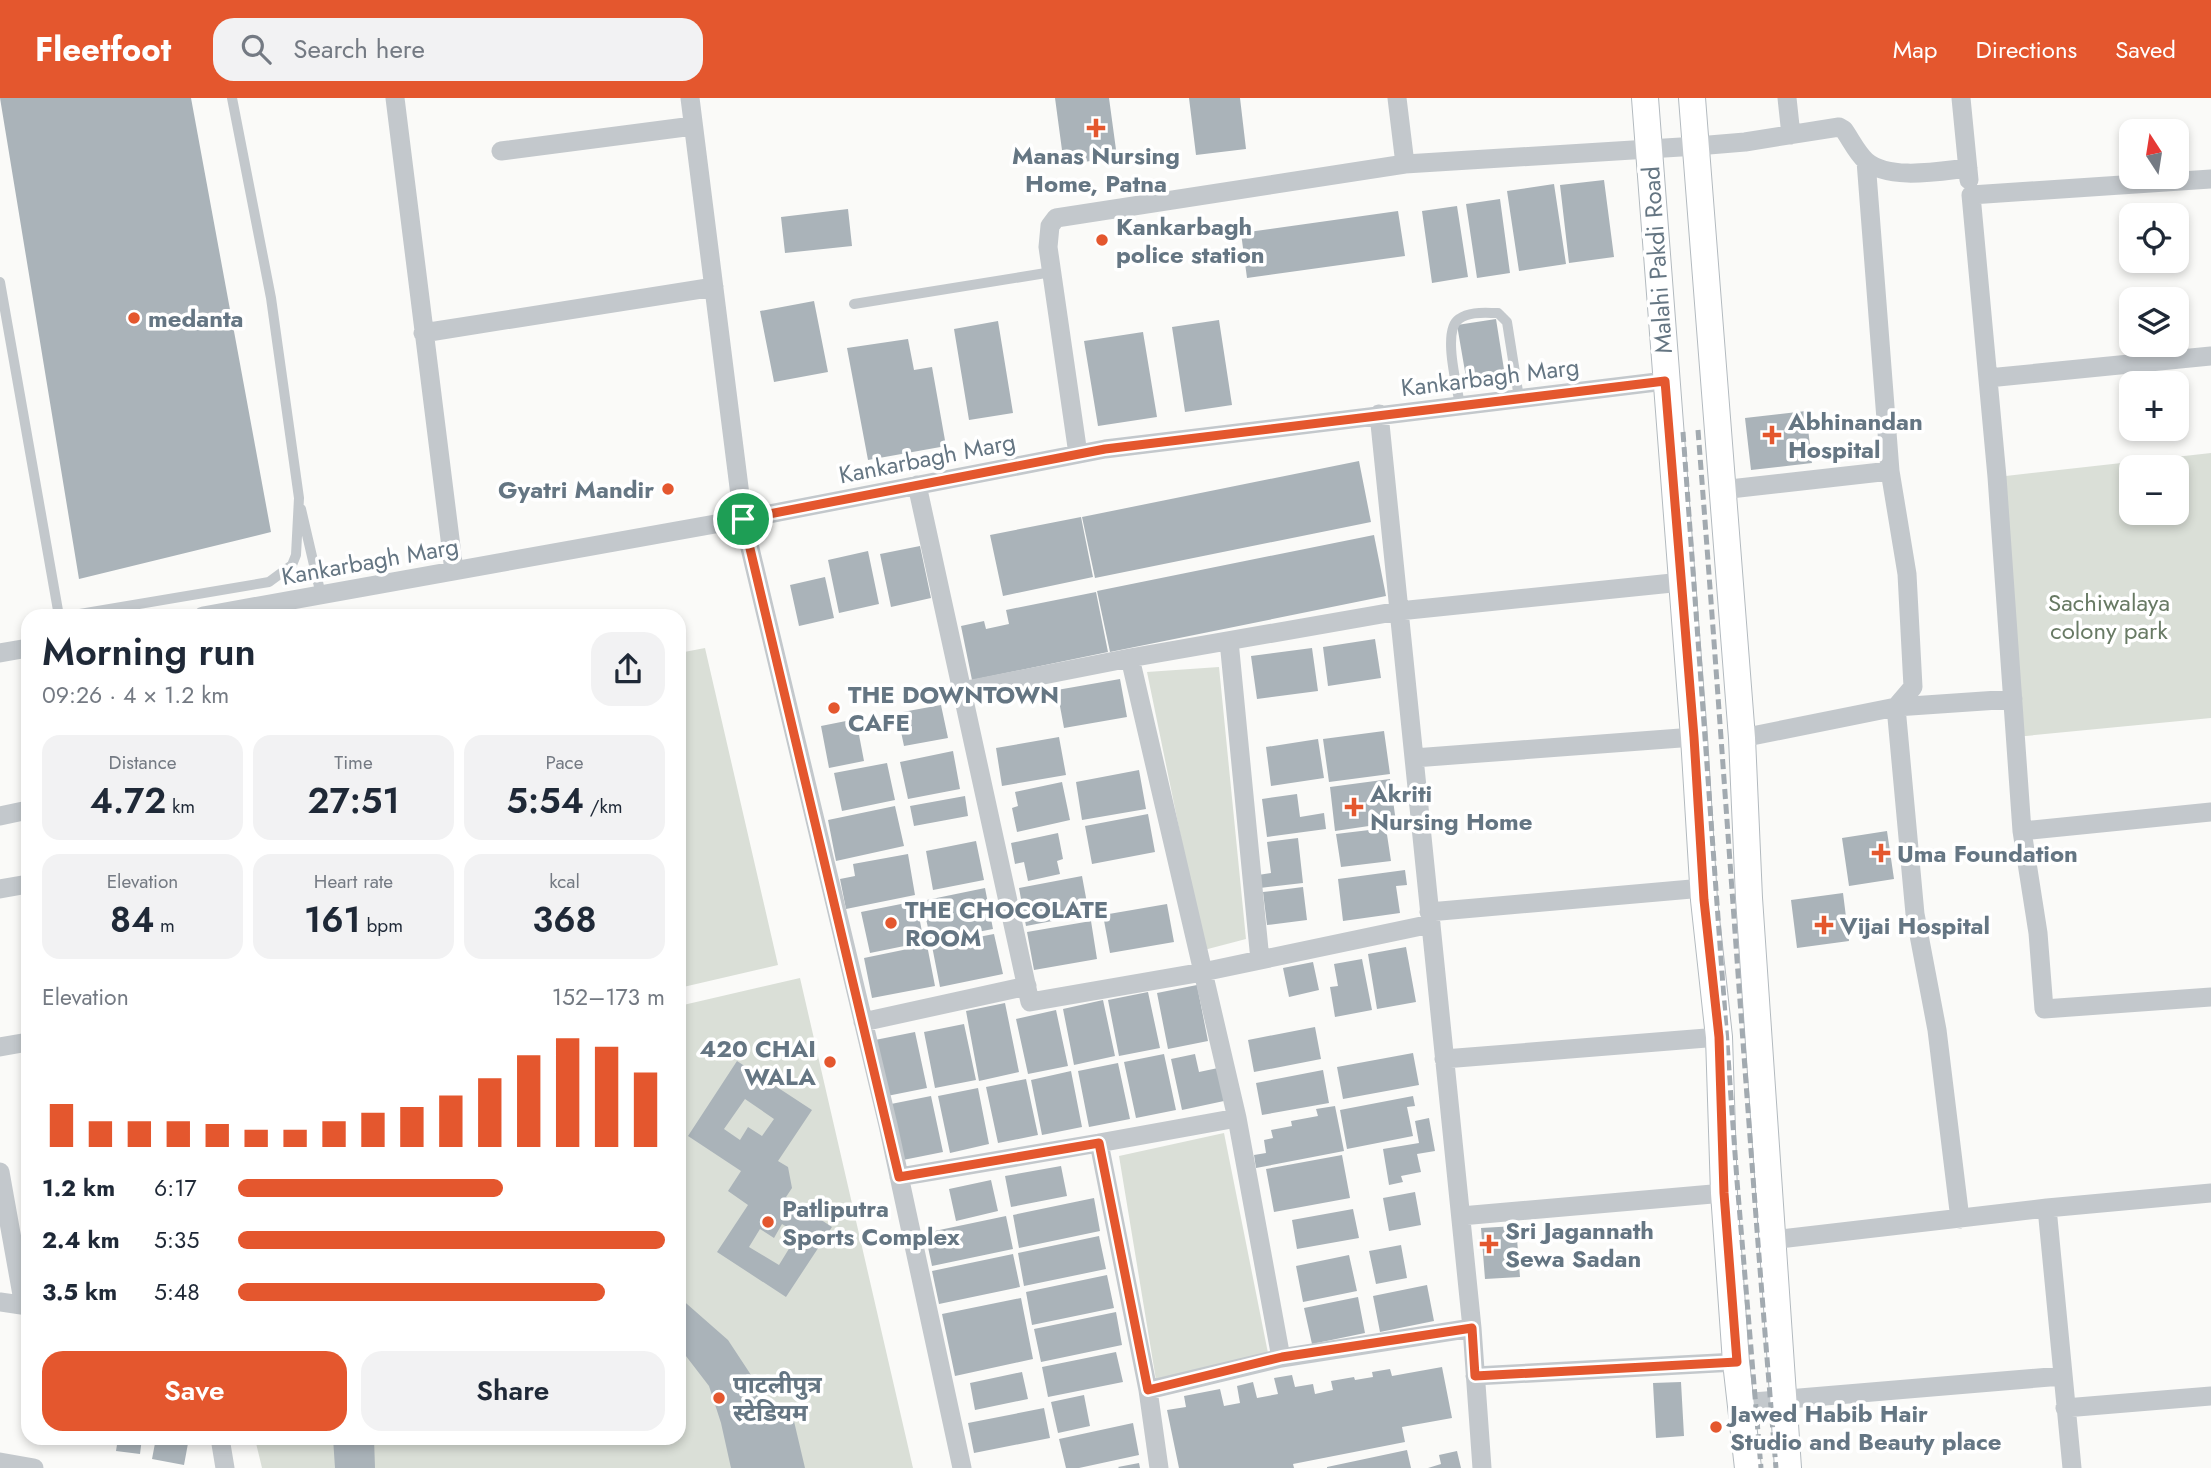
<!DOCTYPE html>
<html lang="en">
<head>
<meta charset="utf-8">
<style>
  :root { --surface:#fff; --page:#f2f2f3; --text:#1f2937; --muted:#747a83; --accent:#e4572e }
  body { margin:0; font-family:Jost,"Noto Sans Devanagari",sans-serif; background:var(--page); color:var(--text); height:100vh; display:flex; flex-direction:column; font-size:26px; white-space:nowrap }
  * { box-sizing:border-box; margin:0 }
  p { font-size:23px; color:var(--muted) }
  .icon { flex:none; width:38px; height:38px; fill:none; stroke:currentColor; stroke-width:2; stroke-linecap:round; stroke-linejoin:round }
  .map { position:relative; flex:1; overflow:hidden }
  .sheet { position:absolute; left:21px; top:511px; width:665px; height:836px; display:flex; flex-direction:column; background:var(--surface); border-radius:21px; box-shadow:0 4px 10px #0003 }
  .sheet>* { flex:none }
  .needle { width:46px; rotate:348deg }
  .buttons { position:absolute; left:2119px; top:21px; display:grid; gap:14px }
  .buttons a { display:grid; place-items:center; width:70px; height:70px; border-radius:14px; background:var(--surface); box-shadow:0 4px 10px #0003; font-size:35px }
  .pin { position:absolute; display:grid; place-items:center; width:60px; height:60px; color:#fff; margin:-30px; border:4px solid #fff; border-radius:50%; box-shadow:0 2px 7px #0007 }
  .round { display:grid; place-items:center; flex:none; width:74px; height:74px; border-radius:21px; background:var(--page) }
  .overview { display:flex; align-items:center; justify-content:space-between; height:119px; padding:0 21px }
  h1 { font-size:38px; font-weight:600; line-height:52px }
  .metrics { display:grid; grid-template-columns:repeat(3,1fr); gap:10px; height:119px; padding:7px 21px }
  .metrics div { display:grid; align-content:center; border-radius:18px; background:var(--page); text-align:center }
  .metrics b { font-size:35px; font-weight:600 }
  .metrics small { font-size:19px; font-weight:400 }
  .metrics p { font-size:19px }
  .chart { height:196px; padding:14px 21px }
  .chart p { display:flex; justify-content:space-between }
  .chart svg { width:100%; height:126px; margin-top:7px; stroke:var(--accent); stroke-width:6 }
  .button { display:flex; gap:14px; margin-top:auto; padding:14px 21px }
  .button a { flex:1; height:80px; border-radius:21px; background:var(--accent); color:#fff; font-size:28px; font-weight:600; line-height:80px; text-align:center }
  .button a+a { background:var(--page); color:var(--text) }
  ul { padding:0 21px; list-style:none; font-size:23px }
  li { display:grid; grid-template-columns:112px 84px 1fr; align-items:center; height:52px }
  li i { height:18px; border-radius:9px; background:var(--accent) }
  header { display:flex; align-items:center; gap:42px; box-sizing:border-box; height:98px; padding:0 35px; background:var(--accent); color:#fff }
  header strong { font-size:33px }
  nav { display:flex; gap:38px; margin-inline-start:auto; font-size:24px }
  .search { width:490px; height:63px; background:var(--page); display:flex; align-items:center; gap:18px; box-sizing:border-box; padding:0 24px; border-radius:21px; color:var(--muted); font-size:26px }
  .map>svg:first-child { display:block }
  .green { fill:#dadfd7; fill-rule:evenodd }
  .building { fill:#aab3b9; fill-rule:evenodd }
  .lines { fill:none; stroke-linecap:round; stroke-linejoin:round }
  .secondary-casing { stroke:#b3babf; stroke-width:28 }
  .lane { stroke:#c3c8cc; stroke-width:10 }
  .street { stroke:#c3c8cc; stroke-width:19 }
  .secondary { stroke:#fff; stroke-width:26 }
  .rail { stroke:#a2aab0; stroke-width:5; stroke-dasharray:10 5; stroke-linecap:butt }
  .route-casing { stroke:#fff; stroke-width:14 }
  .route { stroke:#e4572e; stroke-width:9 }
  .poi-dot { fill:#e4572e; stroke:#fff; stroke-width:2.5 }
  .labels { text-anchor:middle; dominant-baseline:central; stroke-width:7; stroke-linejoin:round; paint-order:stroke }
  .poi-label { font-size:24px; font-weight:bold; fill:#657683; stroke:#fff; text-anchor:start }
  .street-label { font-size:24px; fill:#657683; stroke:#fff }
  .park-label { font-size:24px; fill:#687a64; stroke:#fff }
</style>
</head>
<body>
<header>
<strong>Fleetfoot</strong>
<div class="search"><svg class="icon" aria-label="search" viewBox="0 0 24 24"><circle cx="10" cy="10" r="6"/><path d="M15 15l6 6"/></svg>Search here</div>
<nav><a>Map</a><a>Directions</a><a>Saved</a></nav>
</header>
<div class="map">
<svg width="2211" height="1370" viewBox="0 0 2211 1370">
  <rect width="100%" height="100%" fill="#fafaf8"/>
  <!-- green -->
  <path class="green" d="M 2211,355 L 2211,620 L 2015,639 L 1997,379 ZM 2132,369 L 2177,369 L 2177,415 L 2132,415 Z
    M 705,550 L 778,867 L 679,890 L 679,555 Z
    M 1219,569 L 1246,841 L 1204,852 L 1147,574 Z
    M 800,880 L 913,1370 L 262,1370 L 255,1341 L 679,1340 L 679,908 Z
    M 1224,1035 L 1268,1255 L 1156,1282 L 1119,1058 Z"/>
  <!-- building -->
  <path class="building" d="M 0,0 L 191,0 L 271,434 L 79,481 Z
    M 1055,0 L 1109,0 L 1117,59 L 1064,67 Z
    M 1189,0 L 1240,0 L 1246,51 L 1196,57 Z
    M 1604,82 L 1614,159 L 1569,165 L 1560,87 Z
    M 1554,86 L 1566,166 L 1519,173 L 1507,93 Z
    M 1500,101 L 1510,175 L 1477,180 L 1466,106 Z
    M 1457,108 L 1468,179 L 1432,185 L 1422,113 Z
    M 848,111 L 852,148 L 785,155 L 781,119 Z
    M 1398,113 L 1405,158 L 1247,180 L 1241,135 Z
    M 814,203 L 828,274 L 774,284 L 760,213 Z
    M 1496,221 L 1505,278 L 1467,285 L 1457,227 Z
    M 1219,222 L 1232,307 L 1185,314 L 1172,229 Z
    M 998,223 L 1013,315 L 969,322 L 954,231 Z
    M 1143,234 L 1157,319 L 1098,328 L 1084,243 Z
    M 908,241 L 914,272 L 932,269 L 946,348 L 868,362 L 847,250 Z
    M 1806,313 L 1812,365 L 1751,372 L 1745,320 Z
    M 1359,363 L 1371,424 L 1095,480 L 1082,419 Z
    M 1081,419 L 1093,479 L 1003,498 L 990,437 Z
    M 1374,437 L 1386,498 L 1110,554 L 1097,493 Z
    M 920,448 L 931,500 L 891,509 L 880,456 Z
    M 868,453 L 879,506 L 839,515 L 828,462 Z
    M 825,479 L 834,520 L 799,528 L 790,487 Z
    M 1096,494 L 1108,554 L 972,582 L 961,528 L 984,523 L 986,531 L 1009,526 L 1006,512 Z
    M 1375,541 L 1381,580 L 1328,588 L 1323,549 Z
    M 1312,550 L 1318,593 L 1257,601 L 1251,558 Z
    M 1120,581 L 1127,619 L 1064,630 L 1057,592 Z
    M 941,607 L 948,640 L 904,648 L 897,615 Z
    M 856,621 L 864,663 L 829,670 L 821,628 Z
    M 1384,633 L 1390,676 L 1329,684 L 1323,641 Z
    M 1059,639 L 1066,677 L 1002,688 L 996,650 Z
    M 1318,641 L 1324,680 L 1271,688 L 1266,649 Z
    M 953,653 L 960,691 L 908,701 L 900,664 Z
    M 887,665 L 895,702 L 842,713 L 834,675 Z
    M 1139,672 L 1146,711 L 1082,722 L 1076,684 Z
    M 1390,681 L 1396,724 L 1335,733 L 1330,689 Z
    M 1062,684 L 1070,722 L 1017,734 L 1012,710 L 1018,708 L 1015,694 Z
    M 1297,696 L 1300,719 L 1324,715 L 1326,731 L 1267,739 L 1262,701 Z
    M 965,698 L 968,718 L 914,728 L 910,708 Z
    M 895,708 L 904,748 L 836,763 L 828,722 Z
    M 1148,716 L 1155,754 L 1092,766 L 1085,728 Z
    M 1386,730 L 1391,763 L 1341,769 L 1336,736 Z
    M 1887,733 L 1894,781 L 1849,788 L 1842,740 Z
    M 1058,735 L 1063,761 L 1057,763 L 1060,776 L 1028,783 L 1024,764 L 1015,766 L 1011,745 Z
    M 1298,740 L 1303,785 L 1260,790 L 1258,777 L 1271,775 L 1267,744 Z
    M 976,743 L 984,782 L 933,792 L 926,753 Z
    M 908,756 L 915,797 L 846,811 L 840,781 L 855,778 L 853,766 Z
    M 1405,772 L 1407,787 L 1396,788 L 1400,815 L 1343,823 L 1338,781 Z
    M 1082,778 L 1089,816 L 1026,828 L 1019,790 Z
    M 1303,789 L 1307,822 L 1267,827 L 1263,794 Z
    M 985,790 L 993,831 L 931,843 L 922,803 Z
    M 1843,795 L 1849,843 L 1797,850 L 1791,802 Z
    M 916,803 L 924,844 L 870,855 L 861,814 Z
    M 1167,806 L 1174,844 L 1110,855 L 1103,817 Z
    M 1091,823 L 1097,861 L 1034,872 L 1027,834 Z
    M 994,836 L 1003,876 L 940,889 L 932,848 Z
    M 927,847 L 935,888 L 872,900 L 864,860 Z
    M 1406,849 L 1416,904 L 1377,911 L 1368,856 Z
    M 1362,861 L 1372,912 L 1335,919 L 1330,889 L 1338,888 L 1334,866 Z
    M 1313,864 L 1319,892 L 1289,899 L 1283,870 Z
    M 1197,887 L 1208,943 L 1168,951 L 1157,895 Z
    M 1148,894 L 1160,950 L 1119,958 L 1108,902 Z
    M 1103,902 L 1115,958 L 1074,967 L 1063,911 Z
    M 1005,905 L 1019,974 L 979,983 L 966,913 Z
    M 1056,912 L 1068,968 L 1028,976 L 1016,921 Z
    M 964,926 L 976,982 L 935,990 L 924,934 Z
    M 1315,929 L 1321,961 L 1254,974 L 1248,942 Z
    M 915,934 L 927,990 L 887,998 L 875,942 Z
    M 1413,955 L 1419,987 L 1343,1001 L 1337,969 Z
    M 1164,956 L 1176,1012 L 1136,1020 L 1124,964 Z
    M 1195,956 L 1199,974 L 1218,970 L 1224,1003 L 1182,1012 L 1171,961 Z
    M 737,963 L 812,1012 L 778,1063 L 788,1069 L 792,1090 L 786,1099 L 832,1129 L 786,1199 L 717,1154 L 748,1107 L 728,1093 L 741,1073 L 688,1038 ZM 745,1001 L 774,1021 L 762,1038 L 748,1029 L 740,1042 L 724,1031 ZM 782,1126 L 798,1136 L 779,1167 L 749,1149 L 760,1131 L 774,1140 Z
    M 1118,965 L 1130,1021 L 1089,1029 L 1078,973 Z
    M 1323,972 L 1329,1005 L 1262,1017 L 1256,985 Z
    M 1071,973 L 1082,1029 L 1042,1037 L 1031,982 Z
    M 1026,981 L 1038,1037 L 998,1045 L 986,989 Z
    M 978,990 L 989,1046 L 950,1055 L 938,998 Z
    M 931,998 L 943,1054 L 903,1062 L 891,1006 Z
    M 1413,998 L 1415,1008 L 1407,1009 L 1413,1038 L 1347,1051 L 1340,1012 Z
    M 1335,1008 L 1344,1053 L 1256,1070 L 1254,1057 L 1266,1055 L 1264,1042 L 1273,1040 L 1271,1032 L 1292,1028 L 1291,1023 L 1318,1018 L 1316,1011 Z
    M 28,1010 L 28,1045 L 27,1045 L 21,1011 Z
    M 1429,1020 L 1435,1053 L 1417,1056 L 1421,1074 L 1401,1078 L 1403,1084 L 1389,1087 L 1383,1051 L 1419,1045 L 1415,1023 Z
    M 1342,1057 L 1350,1100 L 1274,1114 L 1266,1071 Z
    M 1061,1068 L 1067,1098 L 1011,1109 L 1005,1078 Z
    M 991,1082 L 998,1113 L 956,1123 L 949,1091 Z
    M 1415,1094 L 1421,1127 L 1389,1133 L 1383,1100 Z
    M 1094,1100 L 1100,1133 L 1019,1150 L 1013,1117 Z
    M 1353,1111 L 1359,1140 L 1297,1151 L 1292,1122 Z
    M 1006,1118 L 1013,1151 L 932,1168 L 925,1135 Z
    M 1516,1128 L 1520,1179 L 1485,1181 L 1481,1130 Z
    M 1099,1138 L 1106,1171 L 1024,1188 L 1018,1155 Z
    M 1401,1147 L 1407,1180 L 1376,1186 L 1369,1153 Z
    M 1013,1156 L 1020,1189 L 939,1206 L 932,1173 Z
    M 1349,1157 L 1357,1193 L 1303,1204 L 1296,1168 Z
    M 1107,1177 L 1114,1210 L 1032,1227 L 1026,1194 Z
    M 1427,1187 L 1434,1223 L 1380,1234 L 1373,1198 Z
    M 679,1199 L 728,1242 L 753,1280 L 765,1326 L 793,1319 L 805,1370 L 731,1370 L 721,1325 L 709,1288 L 679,1249 Z
    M 1358,1199 L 1365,1235 L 1312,1246 L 1304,1210 Z
    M 1021,1200 L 1033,1261 L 955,1278 L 942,1216 Z
    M 1116,1214 L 1122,1247 L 1041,1264 L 1034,1231 Z
    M 1116,1254 L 1123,1284 L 1048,1299 L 1042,1269 Z
    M 1442,1269 L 1452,1320 L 1402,1329 L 1405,1344 L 1293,1366 L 1294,1370 L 1179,1370 L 1167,1312 L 1186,1309 L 1184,1298 L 1220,1291 L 1224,1308 L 1240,1305 L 1237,1288 L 1253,1284 L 1257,1300 L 1278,1296 L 1274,1280 L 1292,1277 L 1295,1289 L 1313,1286 L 1315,1296 L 1333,1292 L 1331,1283 L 1354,1279 L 1355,1282 L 1373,1279 L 1372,1274 L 1390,1271 L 1392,1278 Z
    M 1022,1274 L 1028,1301 L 975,1312 L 970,1285 Z
    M 1681,1284 L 1684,1338 L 1656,1340 L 1653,1285 Z
    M 1084,1297 L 1090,1328 L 1058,1335 L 1051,1304 Z
    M 1044,1310 L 1050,1340 L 974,1355 L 968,1325 Z
    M 1133,1325 L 1139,1357 L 1079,1370 L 1066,1370 L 1059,1341 Z
    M 118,1340 L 142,1340 L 140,1356 L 116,1353 Z
    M 156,1340 L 189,1340 L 184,1367 L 152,1361 Z
    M 333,1340 L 374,1340 L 375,1370 L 335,1370 Z
    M 1407,1352 L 1411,1370 L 1327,1370 L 1327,1369 Z
    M 1457,1353 L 1461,1370 L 1428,1370 L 1441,1366 L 1439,1357 Z
    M 1139,1365 L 1140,1370 L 1119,1370 L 1118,1369 Z"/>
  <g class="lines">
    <!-- secondary casing -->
    <g class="secondary-casing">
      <path id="secondary" d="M 1645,0 L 1694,639 L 1704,802 L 1719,939 L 1724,1095 L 1736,1264 L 1748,1370
        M 1692,0 L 1742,640 L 1749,800 L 1788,1370"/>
    </g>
    <!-- lane -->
    <path class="lane" d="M 0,184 L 59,518
      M 854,206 L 1052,174
      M 1460,307 C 1457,288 1442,232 1459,221 C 1470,213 1485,215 1498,215 L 1507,224 L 1519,300
      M 301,411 L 321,497
      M 68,518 L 269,484 L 292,467 L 296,457 L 299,400 L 271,200 L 232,0"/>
    <!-- street -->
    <path class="street" d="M 395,0 L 454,473
      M 690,0 L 743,421 L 888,1027 L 962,1370
      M 1397,0 L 1405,66
      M 1787,0 L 1791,37
      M 1961,0 L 1969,82
      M 501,53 L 693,28
      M 1866,63 L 1890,373 L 1907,476 L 1913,589 L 1896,609 L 1915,816 L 1937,932 L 1960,1121
      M 2211,81 L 1971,97 L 1997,379 L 2022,733 L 2038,835 L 2044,911 L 2211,899
      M 423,235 L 714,189
      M 1988,280 L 2211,258
      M 1379,316 L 1472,1230 L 1482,1370
      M 1078,356 L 1048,149 L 1050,128 L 1056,120 L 1405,66 L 1697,48 L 1745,44 L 1839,29 L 1844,32 C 1851,42 1857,55 1866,63 C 1889,83 1940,73 1968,70
      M 917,387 L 1030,904 L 1203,874 L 1431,826
      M 1721,392 L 1890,373
      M 203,518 L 743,421 L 1105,351 L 1665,283
      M 1229,543 L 1260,862
      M 0,555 L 28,550
      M 962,593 L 1130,560
      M 1742,640 L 1896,609 L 2013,601
      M 1414,660 L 1694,639
      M 0,718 L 28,712
      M 2022,733 L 2211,714
      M 0,791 L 28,786
      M 1429,814 L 1703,790
      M 863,924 L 1027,888
      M 0,949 L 28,944
      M 1444,961 L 1719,939
      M 1237,1020 L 1130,560 L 1399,513 L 1682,484
      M 0,1074 L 24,1208
      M 899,1079 L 1099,1045
      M 2047,1110 L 2072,1370
      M 1461,1118 L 1724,1095
      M 1772,1142 L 2047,1110 L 2211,1095
      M 0,1204 L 28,1208
      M 1281,1260 L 1472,1230
      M 1475,1278 L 1736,1264
      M 1148,1292 L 1281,1260 L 1237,1020 L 1099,1045 L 1148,1292 L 1159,1370
      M 1741,1305 L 2062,1278
      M 2065,1310 L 2211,1298
      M 220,1340 L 225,1370
      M 0,1364 L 34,1370"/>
    <!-- secondary -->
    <use href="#secondary" class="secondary"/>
    <!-- rail -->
    <path class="rail" d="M 1698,332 C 1725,678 1747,1024 1776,1370
      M 1683,334 L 1737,1083 L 1761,1370"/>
  </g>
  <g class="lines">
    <!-- route casing -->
    <g class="route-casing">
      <path id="route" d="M 1665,283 L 1694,639 L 1704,802 L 1719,939 L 1724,1095 L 1737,1264 L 1475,1278 L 1472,1230 L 1282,1259 L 1148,1292 L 1099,1045 L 899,1079 L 743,421 L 1105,351 Z"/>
    </g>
    <!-- route -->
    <use href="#route" class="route"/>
  </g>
  <!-- markers -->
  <g class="poi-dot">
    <path d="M1092.5 19.5h7v7h7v7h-7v7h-7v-7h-7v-7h7z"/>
    <circle cx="1102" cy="142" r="7"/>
    <circle cx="134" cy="220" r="7"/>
    <path d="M1768.5 326.5h7v7h7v7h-7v7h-7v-7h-7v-7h7z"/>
    <circle cx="668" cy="391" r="7"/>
    <circle cx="834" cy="610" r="7"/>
    <path d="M1350.5 698.5h7v7h7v7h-7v7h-7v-7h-7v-7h7z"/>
    <path d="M1877.5 744.5h7v7h7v7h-7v7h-7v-7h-7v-7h7z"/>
    <circle cx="891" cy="825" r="7"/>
    <path d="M1820.5 816.5h7v7h7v7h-7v7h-7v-7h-7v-7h7z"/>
    <circle cx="830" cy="964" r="7"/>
    <circle cx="768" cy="1124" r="7"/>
    <path d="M1485.5 1135.5h7v7h7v7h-7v7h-7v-7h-7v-7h7z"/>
    <circle cx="719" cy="1300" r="7"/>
    <circle cx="1716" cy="1329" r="7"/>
  </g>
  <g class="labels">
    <!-- poi labels -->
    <g class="poi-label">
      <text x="1096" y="57" text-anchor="middle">Manas Nursing<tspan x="1096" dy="28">Home, Patna</tspan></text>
      <text x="1116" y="128">Kankarbagh<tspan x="1116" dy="28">police station</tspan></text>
      <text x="148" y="220">medanta</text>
      <text x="1788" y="323">Abhinandan<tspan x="1788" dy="28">Hospital</tspan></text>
      <text x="654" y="391" text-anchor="end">Gyatri Mandir</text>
      <text x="848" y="596">THE DOWNTOWN<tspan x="848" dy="28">CAFE</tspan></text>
      <text x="1370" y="695">Akriti<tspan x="1370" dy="28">Nursing Home</tspan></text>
      <text x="1897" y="755">Uma Foundation</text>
      <text x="905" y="811">THE CHOCOLATE<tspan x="905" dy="28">ROOM</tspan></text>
      <text x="1840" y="827">Vijai Hospital</text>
      <text x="816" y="950" text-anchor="end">420 CHAI<tspan x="816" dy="28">WALA</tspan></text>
      <text x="782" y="1110">Patliputra<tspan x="782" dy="28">Sports Complex</tspan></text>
      <text x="1505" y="1132">Sri Jagannath<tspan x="1505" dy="28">Sewa Sadan</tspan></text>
      <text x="733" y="1286">पाटलीपुत्र<tspan x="733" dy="28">स्टेडियम</tspan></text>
      <text x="1730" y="1315">Jawed Habib Hair<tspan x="1730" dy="28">Studio and Beauty place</tspan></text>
    </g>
    <!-- street labels -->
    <g class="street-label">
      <text transform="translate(1657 162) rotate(-94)">Malahi Pakdi Road</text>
      <text transform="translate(1490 279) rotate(-7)">Kankarbagh Marg</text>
      <text transform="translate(927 360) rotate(-11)">Kankarbagh Marg</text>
      <text transform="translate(370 463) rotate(-10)">Kankarbagh Marg</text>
    </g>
    <!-- park labels -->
    <g class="park-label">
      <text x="2109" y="504">Sachiwalaya<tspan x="2109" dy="28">colony park</tspan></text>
    </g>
  </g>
</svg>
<div class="buttons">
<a><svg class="needle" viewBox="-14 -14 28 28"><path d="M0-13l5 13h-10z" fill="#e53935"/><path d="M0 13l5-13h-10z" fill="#747a83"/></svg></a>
<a><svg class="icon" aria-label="locate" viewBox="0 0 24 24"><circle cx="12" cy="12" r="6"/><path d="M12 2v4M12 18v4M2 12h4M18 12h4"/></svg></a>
<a><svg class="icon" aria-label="layers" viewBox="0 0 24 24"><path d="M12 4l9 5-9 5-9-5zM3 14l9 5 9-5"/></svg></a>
<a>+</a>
<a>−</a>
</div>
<div class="pin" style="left:743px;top:421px;background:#1e9e55"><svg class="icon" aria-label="arrive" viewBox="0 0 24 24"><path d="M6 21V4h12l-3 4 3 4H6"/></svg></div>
<section class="sheet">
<div class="overview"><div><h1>Morning run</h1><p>09:26 · 4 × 1.2 km</p></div><a class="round"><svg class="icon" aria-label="share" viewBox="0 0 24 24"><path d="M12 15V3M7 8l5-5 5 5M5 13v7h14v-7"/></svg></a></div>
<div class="metrics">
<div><p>Distance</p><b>4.72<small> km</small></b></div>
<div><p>Time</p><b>27:51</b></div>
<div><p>Pace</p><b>5:54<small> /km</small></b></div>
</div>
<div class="metrics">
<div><p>Elevation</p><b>84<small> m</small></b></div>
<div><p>Heart rate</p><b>161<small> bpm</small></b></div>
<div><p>kcal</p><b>368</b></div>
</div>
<div class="chart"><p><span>Elevation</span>152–173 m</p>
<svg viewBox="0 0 160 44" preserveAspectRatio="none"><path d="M5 44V29M15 44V35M25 44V35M35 44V35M45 44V36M55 44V38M65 44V38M75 44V35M85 44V32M95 44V30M105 44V26M115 44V20M125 44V12M135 44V6M145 44V9M155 44V18"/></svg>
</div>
<ul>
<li><b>1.2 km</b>6:17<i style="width:62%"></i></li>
<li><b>2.4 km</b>5:35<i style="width:100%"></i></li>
<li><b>3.5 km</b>5:48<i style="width:86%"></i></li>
</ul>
<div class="button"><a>Save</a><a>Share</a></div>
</section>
</div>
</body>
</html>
